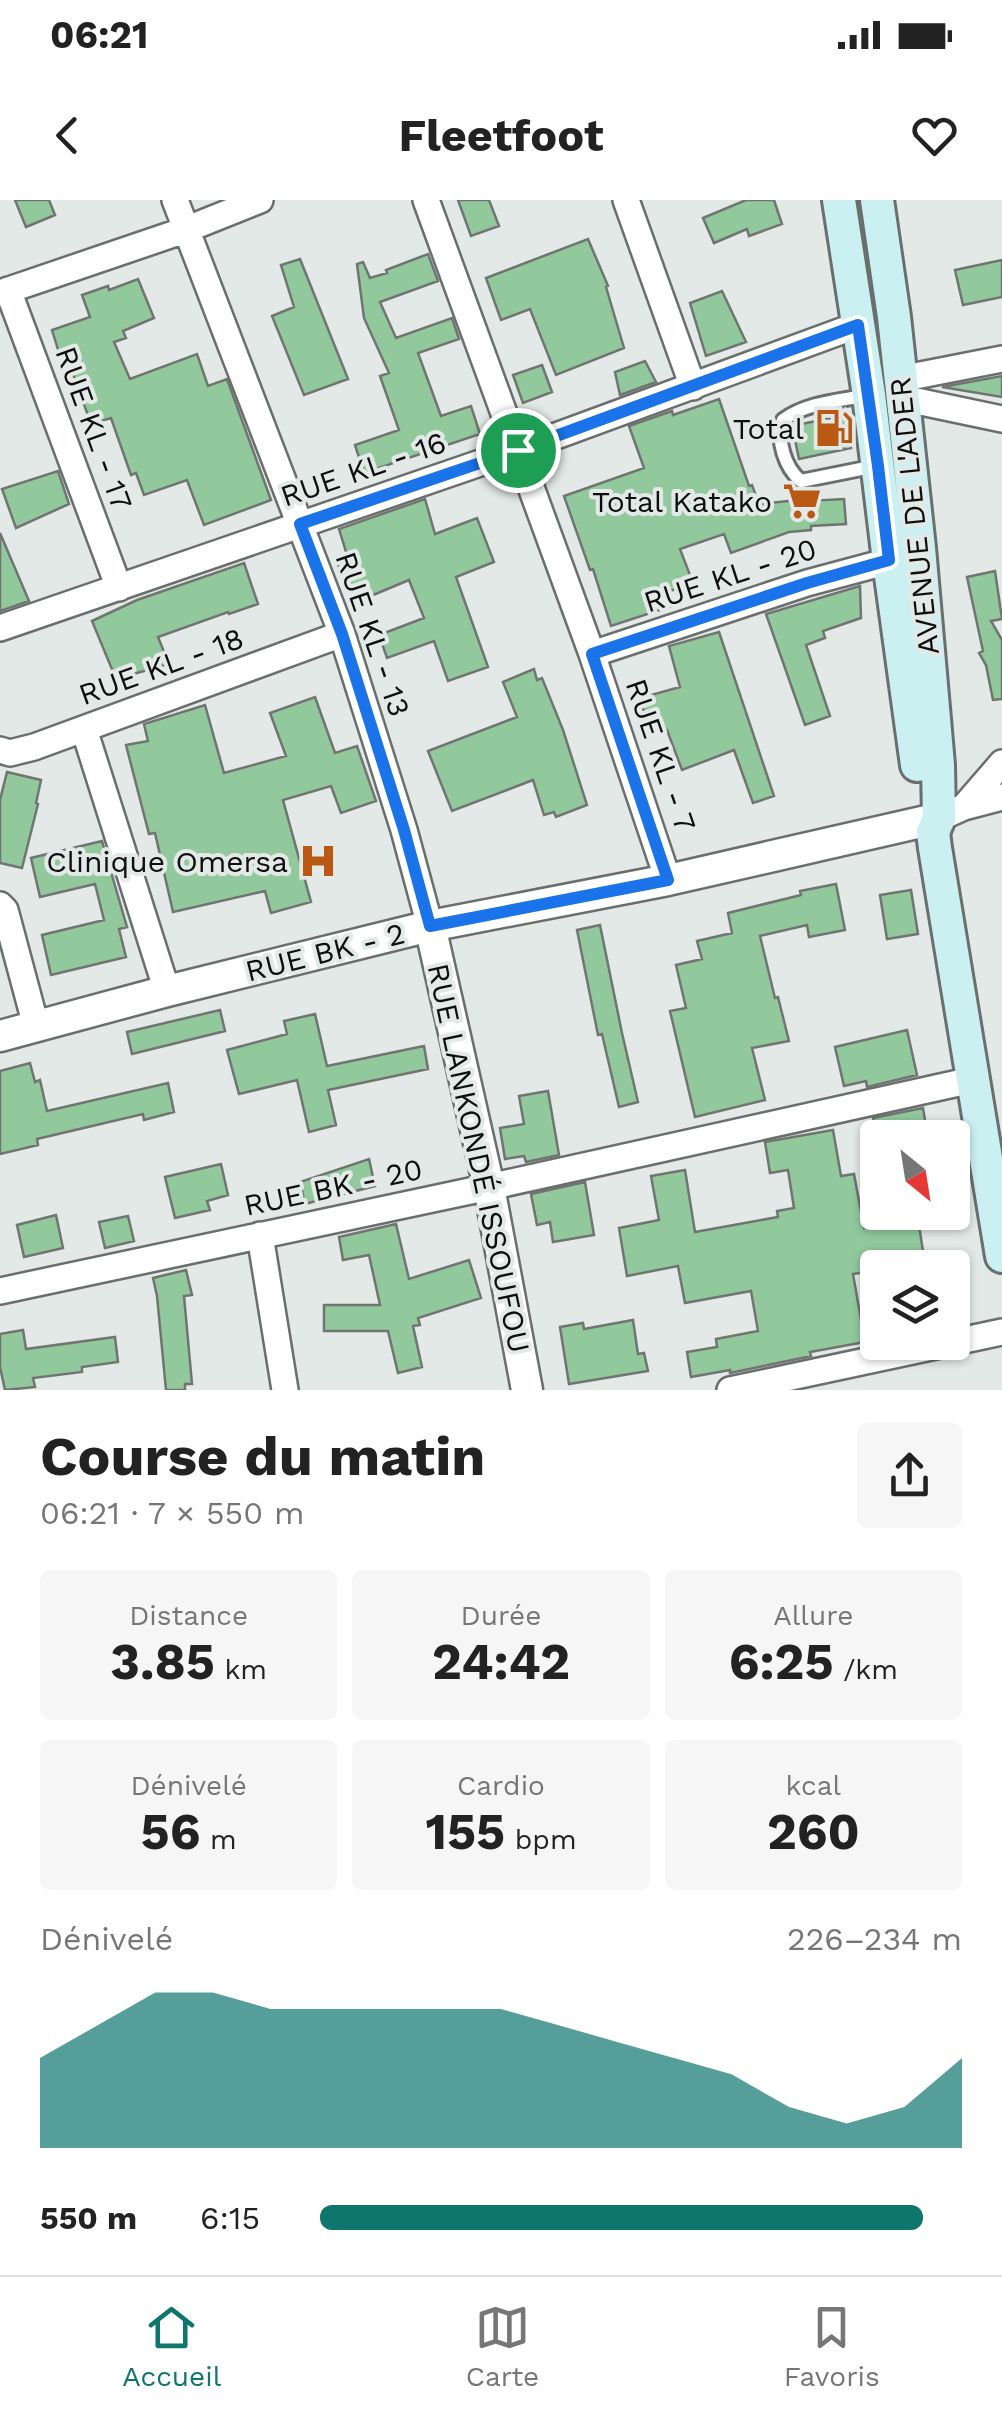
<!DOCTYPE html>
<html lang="fr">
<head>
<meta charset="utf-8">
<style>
  :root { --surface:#fff; --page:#f6f6f6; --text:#222; --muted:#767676; --line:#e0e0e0; --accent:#0f766e }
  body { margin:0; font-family:"Work Sans",sans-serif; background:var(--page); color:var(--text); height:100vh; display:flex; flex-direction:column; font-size:38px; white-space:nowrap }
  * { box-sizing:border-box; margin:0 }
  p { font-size:32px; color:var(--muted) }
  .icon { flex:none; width:55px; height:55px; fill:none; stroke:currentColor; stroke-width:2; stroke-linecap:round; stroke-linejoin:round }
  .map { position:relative; height:1190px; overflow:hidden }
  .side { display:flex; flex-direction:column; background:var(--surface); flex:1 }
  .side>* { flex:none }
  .needle { width:65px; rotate:150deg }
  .tools { position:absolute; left:860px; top:920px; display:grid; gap:20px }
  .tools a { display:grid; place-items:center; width:110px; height:110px; border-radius:10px; background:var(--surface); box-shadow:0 2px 8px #0004; font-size:50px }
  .pin { position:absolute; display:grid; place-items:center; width:85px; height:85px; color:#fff; margin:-42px; border:5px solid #fff; border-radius:50%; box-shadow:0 2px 10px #0007 }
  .round { display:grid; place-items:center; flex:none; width:105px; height:105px; border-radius:10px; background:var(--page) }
  .overview { display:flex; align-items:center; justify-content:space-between; height:170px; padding:0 40px }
  h1 { font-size:55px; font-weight:700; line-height:75px }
  .figures { display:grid; grid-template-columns:repeat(3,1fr); gap:15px; height:170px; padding:10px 40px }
  .figures div { display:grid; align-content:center; border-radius:10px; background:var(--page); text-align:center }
  .figures b { font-size:50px; font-weight:700 }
  .figures small { font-size:28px; font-weight:400 }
  .figures p { font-size:28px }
  .chart { height:280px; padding:20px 40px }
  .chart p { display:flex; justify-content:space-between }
  .chart svg { width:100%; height:180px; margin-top:10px; fill:var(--accent); opacity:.7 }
  ul { padding:0 40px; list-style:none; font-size:32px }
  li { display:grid; grid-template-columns:160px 120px 1fr; align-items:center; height:75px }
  li i { height:25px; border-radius:12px; background:var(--accent) }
  .status { display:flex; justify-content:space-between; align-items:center; height:70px; padding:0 50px; background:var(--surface); direction:ltr }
  .status svg { height:28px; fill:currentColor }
  header { display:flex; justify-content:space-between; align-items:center; height:130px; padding:0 40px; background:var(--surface); font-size:45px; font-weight:700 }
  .menu { display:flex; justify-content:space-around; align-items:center; height:140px; border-top:2px solid var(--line); background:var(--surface); font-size:28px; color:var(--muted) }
  .menu a { display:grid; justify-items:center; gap:5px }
  .menu .active { color:var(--accent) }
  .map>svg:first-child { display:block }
  .building { fill:#91c99d; stroke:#717572; stroke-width:2.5 }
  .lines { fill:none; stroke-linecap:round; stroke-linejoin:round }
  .service-casing { stroke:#6a6e6d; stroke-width:18 }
  .minor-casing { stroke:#6a6e6d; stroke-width:30 }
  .tertiary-casing { stroke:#6a6e6d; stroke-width:35 }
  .secondary-casing { stroke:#6a6e6d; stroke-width:38 }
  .service { stroke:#fff; stroke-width:12 }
  .minor { stroke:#fff; stroke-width:25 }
  .tertiary { stroke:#fff; stroke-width:30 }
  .secondary { stroke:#caf0f2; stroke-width:32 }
  .route-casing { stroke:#fff; stroke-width:20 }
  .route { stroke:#1a73e8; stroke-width:12 }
  .labels { text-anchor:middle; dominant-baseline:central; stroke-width:8; stroke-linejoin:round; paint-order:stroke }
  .street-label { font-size:30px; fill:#0d0f0e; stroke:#e3e9e7 }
  .poi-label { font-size:30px; fill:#0d0f0e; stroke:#e3e9e7; text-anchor:end }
</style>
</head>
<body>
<div class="status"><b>06:21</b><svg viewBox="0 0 49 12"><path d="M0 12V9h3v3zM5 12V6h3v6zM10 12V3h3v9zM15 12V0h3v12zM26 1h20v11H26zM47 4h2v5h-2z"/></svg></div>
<header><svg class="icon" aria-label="back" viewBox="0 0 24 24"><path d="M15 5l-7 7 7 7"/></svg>Fleetfoot<svg class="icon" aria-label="heart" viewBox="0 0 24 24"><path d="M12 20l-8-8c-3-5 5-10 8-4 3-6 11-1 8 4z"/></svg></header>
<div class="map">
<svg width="1002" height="1190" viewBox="0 0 1002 1190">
  <rect width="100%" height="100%" fill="#e3e9e7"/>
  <!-- building -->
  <path class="building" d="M 15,0 L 49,0 L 55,15 L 26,27 Z
    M 458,0 L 489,0 L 499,26 L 471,36 Z
    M 746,0 L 774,0 L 782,24 L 749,36 L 747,29 L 714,43 L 703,18 Z
    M 588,39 L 608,86 L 606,87 L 624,148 L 556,175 L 530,109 L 501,120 L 486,78 Z
    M 428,54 L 438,81 L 380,102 L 396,138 L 452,118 L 459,139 L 418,153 L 441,216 L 471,206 L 480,234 L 364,273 L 355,245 L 399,230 L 380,176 L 389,173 L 364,118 L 357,64 L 363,62 L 370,78 L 387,73 L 386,70 Z
    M 300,59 L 348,179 L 304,195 L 272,116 L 294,107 L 281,65 Z
    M 1002,60 L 1002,97 L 963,105 L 955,70 Z
    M 138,79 L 154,118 L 123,131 L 126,138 L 114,142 L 130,179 L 197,154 L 208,186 L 227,179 L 271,300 L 204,325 L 187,280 L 144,295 L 136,273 L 131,275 L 111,218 L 91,224 L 66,154 L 60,156 L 52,130 L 90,117 L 82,95 L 108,86 L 109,90 Z
    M 722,91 L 746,142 L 706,156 L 690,103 Z
    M 645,161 L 656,182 L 620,195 L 615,172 Z
    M 542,165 L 552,192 L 523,203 L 513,175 Z
    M 1002,176 L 1002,197 L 942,187 Z
    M 719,199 L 749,286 L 752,285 L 759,304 L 808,299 L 808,301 L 844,299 L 846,324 L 811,326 L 811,330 L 789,332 L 731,353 L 724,334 L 680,349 L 693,383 L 667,392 L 672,406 L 611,426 L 593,369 L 590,370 L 564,296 L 644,268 L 629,226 L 672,211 L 673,215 Z
    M 845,215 L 851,248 L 799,259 L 792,226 Z
    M 58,271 L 69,304 L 16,328 L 2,289 Z
    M 425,299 L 435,334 L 477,318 L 494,362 L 456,377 L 488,467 L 448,481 L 434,441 L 387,458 L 379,435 L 424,418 L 409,380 L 354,403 L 336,360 L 347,355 L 339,329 Z
    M 0,333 L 29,401 L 0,411 Z
    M 244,363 L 258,404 L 229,414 L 228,412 L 158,437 L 169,464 L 116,479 L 92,421 L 137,400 Z
    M 995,371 L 1002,419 L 991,421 L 1002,440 L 1002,499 L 993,500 L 986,465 L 979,453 L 983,451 L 967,377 Z
    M 860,386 L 861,418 L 823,431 L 825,438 L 806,445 L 830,516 L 805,525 L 766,414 Z
    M 719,432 L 774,596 L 753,603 L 734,550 L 682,570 L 667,530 L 651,535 L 640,498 L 680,487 L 669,446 Z
    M 534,469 L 537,480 L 542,478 L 563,530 L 587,605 L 556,617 L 554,612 L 544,615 L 533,580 L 452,611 L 428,551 L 517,517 L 503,482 Z
    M 315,497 L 335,553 L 357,546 L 376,601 L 341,613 L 331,586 L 283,600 L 311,702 L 271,713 L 265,691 L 173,712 L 155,633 L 149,634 L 126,545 L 148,541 L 144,524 L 205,505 L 224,573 L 286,556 L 270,513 Z
    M 7,572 L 41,580 L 36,603 L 38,604 L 22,668 L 0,663 L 0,600 Z
    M 102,641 L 127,727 L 119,729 L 126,757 L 51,775 L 42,735 L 104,720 L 95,684 L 40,697 L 31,658 Z
    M 836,684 L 845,730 L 809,737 L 807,725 L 760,736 L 775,798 L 778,797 L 789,841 L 752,848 L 765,900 L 695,917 L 670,811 L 686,808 L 676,765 L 702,759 L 697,741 L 732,733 L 728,713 L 801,695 L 800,691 Z
    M 911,690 L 918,734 L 887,739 L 880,695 Z
    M 600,725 L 622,833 L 638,902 L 619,907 L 602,834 L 598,835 L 577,730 Z
    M 220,810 L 225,831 L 132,854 L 127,832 Z
    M 315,814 L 327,866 L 424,846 L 428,869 L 328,890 L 336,925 L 309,932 L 297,880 L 239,894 L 227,850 L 287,834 L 284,821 Z
    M 907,830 L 917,875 L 867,887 L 866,881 L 844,886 L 835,847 Z
    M 30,863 L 35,882 L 40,880 L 47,911 L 168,883 L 174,912 L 144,920 L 143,914 L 37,939 L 38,945 L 0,954 L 0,871 Z
    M 548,891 L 559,955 L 526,962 L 524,956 L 505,959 L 500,928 L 524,924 L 519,896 Z
    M 923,908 L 928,938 L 885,938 L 882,925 L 875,926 L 873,918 Z
    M 833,930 L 841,976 L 854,974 L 864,1028 L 918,1019 L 925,1064 L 906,1068 L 878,1068 L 878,1070 L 853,1074 L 865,1142 L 810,1152 L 811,1156 L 730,1173 L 730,1170 L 691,1177 L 687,1152 L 717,1147 L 716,1139 L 758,1131 L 751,1091 L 685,1103 L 678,1066 L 627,1076 L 619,1028 L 659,1020 L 651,976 L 685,970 L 695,1032 L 778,1017 L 777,1011 L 794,1008 L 788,970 L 770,973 L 765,942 Z
    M 369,959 L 375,986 L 305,1004 L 300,982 Z
    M 221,964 L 228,995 L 207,1001 L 210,1010 L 175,1018 L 165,977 Z
    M 585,982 L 594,1035 L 553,1042 L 550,1022 L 537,1025 L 531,994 Z
    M 56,1015 L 63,1048 L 24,1057 L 17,1025 Z
    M 128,1016 L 134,1041 L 105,1048 L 99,1022 Z
    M 396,1024 L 409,1079 L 469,1060 L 481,1098 L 418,1118 L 420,1125 L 413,1126 L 422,1167 L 398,1173 L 388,1131 L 324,1131 L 324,1105 L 380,1105 L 369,1055 L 343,1060 L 339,1037 Z
    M 186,1070 L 192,1095 L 184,1096 L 192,1184 L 185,1184 L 185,1190 L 166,1190 L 157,1096 L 153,1078 Z
    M 633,1120 L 638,1154 L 644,1153 L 648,1171 L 569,1184 L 560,1127 L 583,1123 L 584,1129 Z
    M 23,1130 L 26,1149 L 115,1137 L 118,1162 L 82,1167 L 82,1172 L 33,1178 L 35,1187 L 5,1190 L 0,1167 L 0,1134 Z"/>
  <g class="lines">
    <!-- service casing -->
    <g class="service-casing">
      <path id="service" d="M 869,195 C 840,201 807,202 783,220 C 776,240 785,268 801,281 L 876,266"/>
    </g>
    <!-- minor casing -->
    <g class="minor-casing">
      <path id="minor" d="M 175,0 L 342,434 L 404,630 L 430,726
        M 426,0 L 592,454 L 668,680
        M 626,0 L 693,187
        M 8,90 L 119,388
        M 0,93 L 185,30 L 260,0
        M 900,179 L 1002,159
        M 902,198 L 1002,219
        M 0,428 L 518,250 L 858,125
        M 592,454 L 807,383 L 889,361
        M 84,529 L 167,791
        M 0,550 L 10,553 L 34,547 L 342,434
        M 964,607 L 1002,563
        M 939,618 L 964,607 L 1002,597
        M 0,705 L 5,710 L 36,826
        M 260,1035 L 285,1190
        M 0,1091 L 489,987 L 972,880
        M 730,1190 L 1002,1132"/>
    </g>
    <!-- tertiary casing -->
    <g class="tertiary-casing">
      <path id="tertiary" d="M 430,726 L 489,987 L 527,1190
        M 0,836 L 167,791 L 430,726 L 668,680 L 939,618"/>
    </g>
    <!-- secondary casing -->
    <g class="secondary-casing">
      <path id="secondary" d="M 839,0 L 869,195 L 889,361 L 917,565
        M 877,0 L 894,117 L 919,348 L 938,565 L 939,618 L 933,632 L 935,648 L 1002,1056"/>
    </g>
    <!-- service -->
    <use href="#service" class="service"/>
    <!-- minor -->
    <use href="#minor" class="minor"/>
    <!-- tertiary -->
    <use href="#tertiary" class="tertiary"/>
    <!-- secondary -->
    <use href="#secondary" class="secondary"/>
  </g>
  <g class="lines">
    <!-- route casing -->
    <g class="route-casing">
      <path id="route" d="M 858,125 L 878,266 L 889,360 L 807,383 L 592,454 L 668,680 L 430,726 L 404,630 L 342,434 L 300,324 L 518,250 Z"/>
    </g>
    <!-- route -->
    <use href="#route" class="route"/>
  </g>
  <!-- icons -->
  <defs>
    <g id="fuel-bare" transform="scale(3)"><path d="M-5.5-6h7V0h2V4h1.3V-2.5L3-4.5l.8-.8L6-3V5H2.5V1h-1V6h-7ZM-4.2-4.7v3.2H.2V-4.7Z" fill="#b95914" stroke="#e3e9e7" stroke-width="2.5" paint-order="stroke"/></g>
    <g id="supermarket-bare" transform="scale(3)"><path d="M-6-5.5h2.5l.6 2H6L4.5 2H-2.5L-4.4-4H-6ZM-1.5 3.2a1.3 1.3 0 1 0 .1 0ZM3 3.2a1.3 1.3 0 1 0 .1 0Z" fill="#b95914" stroke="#e3e9e7" stroke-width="2.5" paint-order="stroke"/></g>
    <g id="hospital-bare" transform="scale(3)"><path d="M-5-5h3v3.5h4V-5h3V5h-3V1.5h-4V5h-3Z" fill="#b95914" stroke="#e3e9e7" stroke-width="2.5" paint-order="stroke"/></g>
  </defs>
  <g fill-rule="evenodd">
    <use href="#fuel-bare" x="834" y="228"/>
    <use href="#supermarket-bare" x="802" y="301"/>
    <use href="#hospital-bare" x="318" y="661"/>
  </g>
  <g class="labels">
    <!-- street labels -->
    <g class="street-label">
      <text transform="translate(94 228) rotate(70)">RUE KL - 17</text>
      <text transform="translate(363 269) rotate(-19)">RUE KL - 16</text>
      <text transform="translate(914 316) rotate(-96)">AVENUE DE L'ADER</text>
      <text transform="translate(730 375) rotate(-18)">RUE KL - 20</text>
      <text transform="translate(373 434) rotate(71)">RUE KL - 13</text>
      <text transform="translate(161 466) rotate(-20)">RUE KL - 18</text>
      <text transform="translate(661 555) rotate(71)">RUE KL - 7</text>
      <text transform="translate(325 752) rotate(-14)">RUE BK - 2</text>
      <text transform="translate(479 958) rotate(78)">RUE LANKONDÉ ISSOUFOU</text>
      <text transform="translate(333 987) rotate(-12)">RUE BK - 20</text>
    </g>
    <!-- poi labels -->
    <g class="poi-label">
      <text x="804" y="228">Total</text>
      <text x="772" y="301">Total Katako</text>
      <text x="288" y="661">Clinique Omersa</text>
    </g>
  </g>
</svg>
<div class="tools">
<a><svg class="needle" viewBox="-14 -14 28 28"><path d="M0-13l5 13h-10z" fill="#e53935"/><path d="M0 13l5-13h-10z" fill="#767676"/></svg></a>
<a><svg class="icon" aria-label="layers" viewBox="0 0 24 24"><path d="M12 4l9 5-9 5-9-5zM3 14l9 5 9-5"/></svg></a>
</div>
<div class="pin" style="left:518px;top:250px;background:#1e9e55"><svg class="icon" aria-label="arrive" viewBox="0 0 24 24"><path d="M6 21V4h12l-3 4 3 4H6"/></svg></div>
</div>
<section class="side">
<div class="overview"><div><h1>Course du matin</h1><p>06:21 · 7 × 550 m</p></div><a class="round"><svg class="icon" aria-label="share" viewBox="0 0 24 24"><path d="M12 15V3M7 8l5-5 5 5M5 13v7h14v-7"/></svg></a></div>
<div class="figures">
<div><p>Distance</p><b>3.85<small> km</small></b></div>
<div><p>Durée</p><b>24:42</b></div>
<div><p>Allure</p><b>6:25<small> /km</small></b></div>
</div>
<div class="figures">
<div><p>Dénivelé</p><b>56<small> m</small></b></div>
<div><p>Cardio</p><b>155<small> bpm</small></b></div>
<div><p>kcal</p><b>260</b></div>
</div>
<div class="chart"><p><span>Dénivelé</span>226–234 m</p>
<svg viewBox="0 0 160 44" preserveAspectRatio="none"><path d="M0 44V22L10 14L20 6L30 6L40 10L50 10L60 10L70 10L80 10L90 14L100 18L110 22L120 26L130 34L140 38L150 34L160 22V44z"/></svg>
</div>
<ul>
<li><b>550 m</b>6:15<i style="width:94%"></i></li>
</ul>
</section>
<nav class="menu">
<a class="active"><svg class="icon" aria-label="home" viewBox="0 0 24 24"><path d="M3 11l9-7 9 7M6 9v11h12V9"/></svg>Accueil</a>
<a><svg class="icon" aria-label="map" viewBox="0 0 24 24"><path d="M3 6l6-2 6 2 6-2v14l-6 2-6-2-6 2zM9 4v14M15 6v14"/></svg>Carte</a>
<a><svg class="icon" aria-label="saved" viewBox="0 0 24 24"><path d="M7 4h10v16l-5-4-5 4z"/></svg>Favoris</a>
</nav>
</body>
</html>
